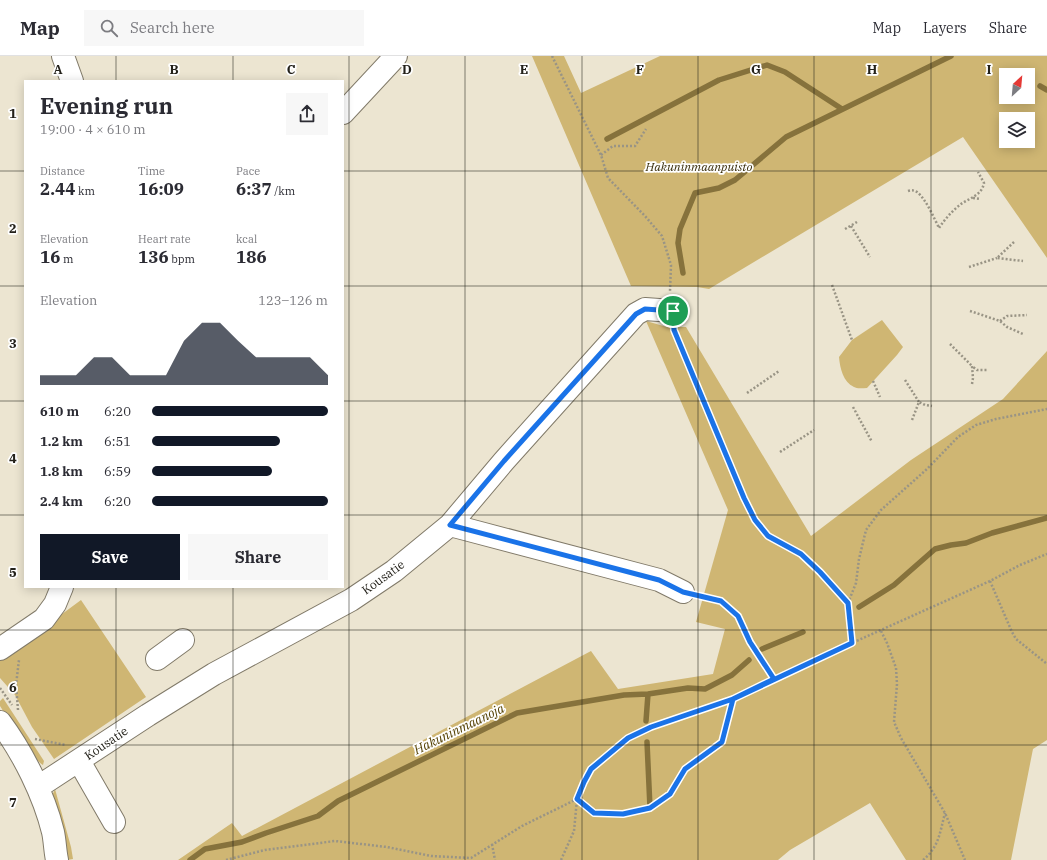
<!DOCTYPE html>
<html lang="en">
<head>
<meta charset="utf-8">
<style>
  :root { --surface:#fff; --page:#f7f7f7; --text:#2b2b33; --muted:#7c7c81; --line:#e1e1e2; --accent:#111827 }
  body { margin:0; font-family:"IBM Plex Serif",serif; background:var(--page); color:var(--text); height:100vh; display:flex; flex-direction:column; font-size:15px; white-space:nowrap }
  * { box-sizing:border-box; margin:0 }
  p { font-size:13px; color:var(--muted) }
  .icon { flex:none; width:22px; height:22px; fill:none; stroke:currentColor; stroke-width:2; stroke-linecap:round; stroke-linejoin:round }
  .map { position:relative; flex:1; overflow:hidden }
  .sheet { position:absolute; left:24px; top:24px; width:320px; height:508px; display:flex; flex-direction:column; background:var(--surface); border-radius:0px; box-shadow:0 2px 10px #0003 }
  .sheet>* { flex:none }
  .needle { width:26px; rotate:26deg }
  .fabs { position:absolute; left:999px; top:12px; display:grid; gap:8px }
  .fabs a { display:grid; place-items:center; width:36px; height:36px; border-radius:0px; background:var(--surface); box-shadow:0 2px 10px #0003; font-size:20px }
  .pin { position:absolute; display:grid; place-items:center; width:34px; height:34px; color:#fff; margin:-17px; border:2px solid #fff; border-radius:50%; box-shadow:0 1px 4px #0007 }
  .round { display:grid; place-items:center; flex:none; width:42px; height:42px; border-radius:0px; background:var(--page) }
  .head { display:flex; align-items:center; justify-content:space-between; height:68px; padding:0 16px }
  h1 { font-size:22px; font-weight:800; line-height:30px }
  .figures { display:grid; grid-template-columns:repeat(3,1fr); gap:6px; height:68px; padding:4px 16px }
  .figures div { display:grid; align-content:center }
  .figures b { font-size:17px; font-weight:800 }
  .figures small { font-size:11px; font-weight:400 }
  .figures p { font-size:11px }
  .chart { height:112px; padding:8px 16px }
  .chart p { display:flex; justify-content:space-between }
  .chart svg { width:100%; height:72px; margin-top:4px; fill:var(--accent); opacity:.7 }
  .primary-button { display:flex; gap:8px; margin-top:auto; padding:8px 16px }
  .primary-button a { flex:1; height:46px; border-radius:0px; background:var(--accent); color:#fff; font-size:16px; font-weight:800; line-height:46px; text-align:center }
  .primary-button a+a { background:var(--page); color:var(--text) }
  ul { padding:0 16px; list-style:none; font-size:13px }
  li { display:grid; grid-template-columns:64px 48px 1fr; align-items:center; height:30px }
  li i { height:10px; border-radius:5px; background:var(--accent) }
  header { display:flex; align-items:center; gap:24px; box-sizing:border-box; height:56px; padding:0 20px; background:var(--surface); border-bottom:1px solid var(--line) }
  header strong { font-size:19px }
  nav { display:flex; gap:22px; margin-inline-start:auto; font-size:14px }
  .search { width:280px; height:36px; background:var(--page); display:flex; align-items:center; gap:10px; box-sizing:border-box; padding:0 14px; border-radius:0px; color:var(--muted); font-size:15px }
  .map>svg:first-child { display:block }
  .green { fill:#cfb673; fill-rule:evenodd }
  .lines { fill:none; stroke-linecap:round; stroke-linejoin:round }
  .stream { stroke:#86723c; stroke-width:5.5 }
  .minor-casing { stroke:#817a69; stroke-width:24 }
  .path { stroke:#999485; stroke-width:2.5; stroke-dasharray:2 2; stroke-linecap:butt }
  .minor { stroke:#fff; stroke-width:22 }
  .route-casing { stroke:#fff; stroke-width:8 }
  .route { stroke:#1a73e8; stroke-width:5 }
  .grid { fill:none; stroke:#23211a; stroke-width:1; stroke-opacity:0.55 }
  .labels { text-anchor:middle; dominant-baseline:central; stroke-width:3.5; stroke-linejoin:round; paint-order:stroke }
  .park-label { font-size:12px; font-style:italic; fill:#3a2f0d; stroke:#fff }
  .street-label { font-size:12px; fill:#23211a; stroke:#fff }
  .water-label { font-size:13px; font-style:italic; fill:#554204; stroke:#fff }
  .grid-label { font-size:13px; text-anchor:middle; font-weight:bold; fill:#23211a; stroke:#fff; stroke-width:3.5; stroke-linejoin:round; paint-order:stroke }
</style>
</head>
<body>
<header>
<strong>Map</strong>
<div class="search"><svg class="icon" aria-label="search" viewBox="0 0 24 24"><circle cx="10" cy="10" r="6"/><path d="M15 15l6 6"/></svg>Search here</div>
<nav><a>Map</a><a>Layers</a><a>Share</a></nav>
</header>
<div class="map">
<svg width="1047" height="804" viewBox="0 0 1047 804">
  <rect width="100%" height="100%" fill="#ece5d1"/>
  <!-- green -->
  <path class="green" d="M 532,0 L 564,0 L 581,37 L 660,0 L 1047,0 L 1047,202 L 963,81 L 709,233 L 697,231 L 631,230 ZM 1006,19 L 1028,19 L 1028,41 L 1006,41 ZM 1006,63 L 1028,63 L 1028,85 L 1006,85 Z
    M 882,264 L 903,291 L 897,299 L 867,332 C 863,332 857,333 854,331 C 843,326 840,312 839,301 L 852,284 Z
    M 646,265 L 667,271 L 686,271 L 811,480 L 911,404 L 1003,343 L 1047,295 L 1047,684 L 1033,693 L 1011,804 L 906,804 L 870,747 L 790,794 L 778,804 L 178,804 L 232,767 L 242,780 L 591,595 L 618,633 L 713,618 L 725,573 L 696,566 L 728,454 Z
    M 81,544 L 146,641 L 54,703 L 32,671 L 15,639 L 0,622 L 0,604 Z
    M 3,642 L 44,705 L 43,709 C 32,703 8,663 0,650 L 0,645 Z
    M 55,733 L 71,791 L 73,803 L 67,804 L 52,740 Z"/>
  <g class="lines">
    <!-- stream -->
    <path class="stream" d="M 1040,30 L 1047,34
      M 607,83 L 719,24 L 767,9 L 785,16 L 842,53
      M 683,217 L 678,187 L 680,173 L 695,137 L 719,132 L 735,124 L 786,81 L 951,0
      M 859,551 L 894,529 L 935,493 L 951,489 L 966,487 L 992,477 L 1047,462
      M 762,593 L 803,576
      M 646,665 L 648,638
      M 647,686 L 650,752
      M 190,804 L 205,793 L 242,786 L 266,777 L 318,760 L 338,745 L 517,657 L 624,639 L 648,638 L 688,632 L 705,633 L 732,619 L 749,604"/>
    <!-- minor casing -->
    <g class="minor-casing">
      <path id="minor" d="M 63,0 L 72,25
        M 343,57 L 396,0
        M 450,469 L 659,524 L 683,536
        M 0,593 L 44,563 L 55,548 L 62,531
        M 157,603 L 183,584
        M 0,666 C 23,697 44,739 53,776 C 55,785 55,795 57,804
        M 79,705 L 114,766
        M 38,731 L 148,659 L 214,618 L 351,544 L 394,515 L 450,469 L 504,405 L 636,258 L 645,253 L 673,255"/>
    </g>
    <!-- path -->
    <path class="path" d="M 552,0 L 601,99 L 608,122 L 645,160 L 662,180 L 671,209 L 670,235
      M 601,99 L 613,90 L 635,90 L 646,73
      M 908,135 C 911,134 914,134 917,136 C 926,143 934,162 939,172 C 945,163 953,154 961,148 C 970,142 982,139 984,127 L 978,116
      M 973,142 L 980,143
      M 851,170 L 870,201
      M 845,173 L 857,166
      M 1014,186 L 997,202 L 1023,205
      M 969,211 L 997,202
      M 832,229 L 852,284
      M 970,255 L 1000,265 L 1007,271 L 1023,278
      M 1000,265 L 1007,260 L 1027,259
      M 674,274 L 744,442 L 755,464 L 768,480 L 801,498 L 820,516 L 848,547
      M 950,288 L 972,310
      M 905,324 L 919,346
      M 873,325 L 880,341
      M 972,328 L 973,322 L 972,310 L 977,314 L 987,314
      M 747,337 L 779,315
      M 853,351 L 872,386
      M 912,364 L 919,346 L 925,349 L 932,350
      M 780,396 L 814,374
      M 990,525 L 1012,576 L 1016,583 L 1047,608
      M 701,541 L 721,545 L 738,560 L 750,586 L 774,623
      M 881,575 L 887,587 L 896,612 L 897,628 L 894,666 L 901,682 L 945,757 L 965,804
      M 852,587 L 848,547 L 856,527 L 859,503 L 866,474 L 881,454 L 927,413 L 958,381 L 976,369 L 996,363 L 1047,353
      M 0,632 L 12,649
      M 18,654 L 16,629 L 19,604
      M 35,683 L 66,689
      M 577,743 L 594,757 L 623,758 L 650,752 L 670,738 L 685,713 L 722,686 L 733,643
      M 492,788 L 495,804
      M 226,804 L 265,794 L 335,785 L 387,791 L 431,800 L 471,802 L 522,770 L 577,743 L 584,726 L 591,713 L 628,682 L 651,671 L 733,643 L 852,587 L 990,525 L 1020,509 L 1047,498
      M 561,804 L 574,775 L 577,743
      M 923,804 C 939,791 940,776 945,757"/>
    <!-- minor -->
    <use href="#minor" class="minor"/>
  </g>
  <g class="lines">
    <!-- route casing -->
    <g class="route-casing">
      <path id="route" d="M 673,255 L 645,253 L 636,258 L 504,405 L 450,469 L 659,524 L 683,536 L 721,545 L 738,560 L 750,586 L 774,623 L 733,643 L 722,686 L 685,713 L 670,738 L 650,752 L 623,758 L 594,757 L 577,743 L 584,726 L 591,713 L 628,682 L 651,671 L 733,643 L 852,587 L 848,547 L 820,516 L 801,498 L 768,480 L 755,464 L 744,442 L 674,274 L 673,255"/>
    </g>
    <!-- route -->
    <use href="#route" class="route"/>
  </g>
  <!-- grid -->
  <path class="grid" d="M 116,0 L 116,25M 233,0 L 233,25M 349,0 L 349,804M 465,0 L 465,804M 582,0 L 582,804M 698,0 L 698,804M 814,0 L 814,804M 931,0 L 931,804M 0,115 L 25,115M 343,115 L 1047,115M 0,230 L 25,230M 343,230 L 1047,230M 0,345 L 25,345M 343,345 L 1047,345M 0,459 L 25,459M 343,459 L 1047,459M 116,531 L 116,804M 233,531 L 233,804M 0,574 L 1047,574M 0,689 L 1047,689"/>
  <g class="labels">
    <!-- park labels -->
    <g class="park-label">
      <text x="699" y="110">Hakuninmaanpuisto</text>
    </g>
    <!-- street labels -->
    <g class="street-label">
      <text transform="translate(383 521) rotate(-36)">Kousatie</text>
      <text transform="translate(106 687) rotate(-34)">Kousatie</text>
    </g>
    <!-- water labels -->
    <g class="water-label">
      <text transform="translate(459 673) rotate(-26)">Hakuninmaanoja</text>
    </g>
  </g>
  <g class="grid-label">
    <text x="58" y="18">A</text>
    <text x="174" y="18">B</text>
    <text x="291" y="18">C</text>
    <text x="407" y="18">D</text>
    <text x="524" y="18">E</text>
    <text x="640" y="18">F</text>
    <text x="756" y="18">G</text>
    <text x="872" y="18">H</text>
    <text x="989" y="18">I</text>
    <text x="13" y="62">1</text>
    <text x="13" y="177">2</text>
    <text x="13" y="292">3</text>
    <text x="13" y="407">4</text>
    <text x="13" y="521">5</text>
    <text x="13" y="636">6</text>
    <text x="13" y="751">7</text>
  </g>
</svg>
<div class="fabs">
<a><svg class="needle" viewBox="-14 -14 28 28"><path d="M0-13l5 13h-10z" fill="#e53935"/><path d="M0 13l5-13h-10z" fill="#7c7c81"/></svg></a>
<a><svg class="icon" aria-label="layers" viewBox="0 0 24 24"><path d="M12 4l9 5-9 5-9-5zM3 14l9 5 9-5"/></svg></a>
</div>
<div class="pin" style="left:673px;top:255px;background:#1e9e55"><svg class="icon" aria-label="arrive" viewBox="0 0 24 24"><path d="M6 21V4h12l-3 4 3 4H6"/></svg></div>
<section class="sheet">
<div class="head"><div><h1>Evening run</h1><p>19:00 · 4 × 610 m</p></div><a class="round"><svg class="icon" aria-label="share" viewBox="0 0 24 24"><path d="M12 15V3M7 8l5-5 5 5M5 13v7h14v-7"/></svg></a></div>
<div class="figures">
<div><p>Distance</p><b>2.44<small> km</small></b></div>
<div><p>Time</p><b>16:09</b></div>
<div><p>Pace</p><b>6:37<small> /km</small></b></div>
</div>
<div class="figures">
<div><p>Elevation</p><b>16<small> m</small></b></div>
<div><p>Heart rate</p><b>136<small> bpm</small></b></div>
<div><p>kcal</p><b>186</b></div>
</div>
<div class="chart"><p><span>Elevation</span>123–126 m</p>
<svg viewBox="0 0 160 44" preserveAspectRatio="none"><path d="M0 44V38L10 38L20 38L30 27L40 27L50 38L60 38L70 38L80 17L90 6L100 6L110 17L120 27L130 27L140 27L150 27L160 38V44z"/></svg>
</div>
<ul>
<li><b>610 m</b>6:20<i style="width:100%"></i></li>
<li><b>1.2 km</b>6:51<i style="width:73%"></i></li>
<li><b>1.8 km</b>6:59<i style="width:68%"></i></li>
<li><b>2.4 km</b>6:20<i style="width:100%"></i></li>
</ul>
<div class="primary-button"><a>Save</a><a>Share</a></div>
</section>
</div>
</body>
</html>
